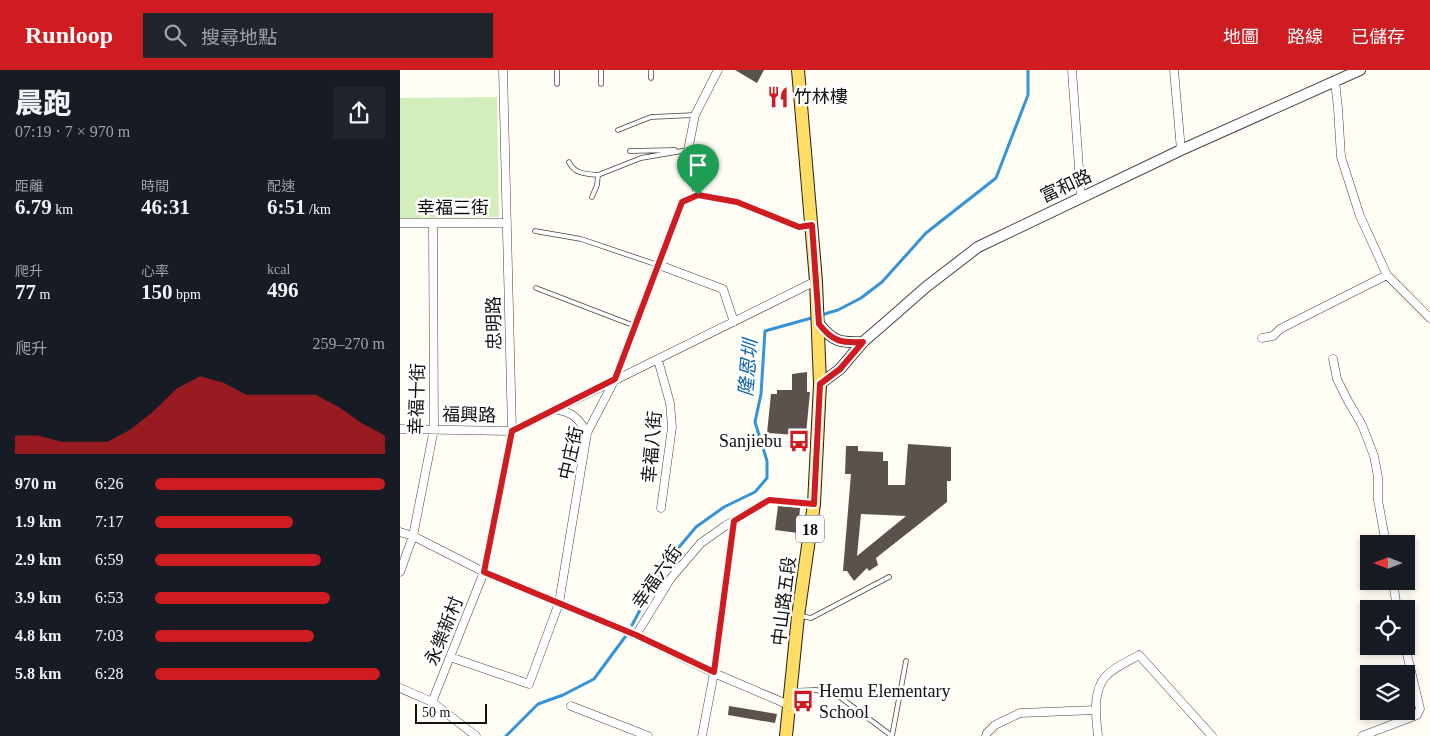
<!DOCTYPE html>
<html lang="zh-TW">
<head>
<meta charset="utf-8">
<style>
  :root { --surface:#171b24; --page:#20242c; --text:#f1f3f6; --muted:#9ea1a6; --accent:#ce1c20 }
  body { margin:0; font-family:"Times New Roman","Noto Sans TC",serif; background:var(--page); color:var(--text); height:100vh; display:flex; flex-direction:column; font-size:19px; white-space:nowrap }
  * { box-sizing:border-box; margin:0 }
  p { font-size:16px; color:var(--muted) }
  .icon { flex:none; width:28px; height:28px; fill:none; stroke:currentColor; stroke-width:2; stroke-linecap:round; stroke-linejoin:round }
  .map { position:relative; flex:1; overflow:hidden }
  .drawer { display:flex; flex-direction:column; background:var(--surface); width:400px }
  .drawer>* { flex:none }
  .needle { width:32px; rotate:270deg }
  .controls { position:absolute; left:960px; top:465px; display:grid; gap:10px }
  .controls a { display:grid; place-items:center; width:55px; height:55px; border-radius:0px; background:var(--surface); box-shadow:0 2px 8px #0003; font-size:25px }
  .scale { position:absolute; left:15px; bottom:12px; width:72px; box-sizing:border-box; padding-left:5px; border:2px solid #111; border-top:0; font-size:14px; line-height:18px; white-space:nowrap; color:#111; -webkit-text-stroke:4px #fff; paint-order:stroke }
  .pin { position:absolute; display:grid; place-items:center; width:42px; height:42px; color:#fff; margin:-51px -21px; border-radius:50% 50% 50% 0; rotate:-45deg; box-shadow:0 0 5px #0007 }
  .pin .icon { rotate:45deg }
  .round { display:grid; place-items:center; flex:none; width:52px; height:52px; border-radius:0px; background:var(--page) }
  .overview { display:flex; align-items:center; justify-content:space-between; height:85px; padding:0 15px }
  h1 { font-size:28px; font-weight:800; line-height:38px }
  .metrics { display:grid; grid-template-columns:repeat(3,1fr); gap:8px; height:85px; padding:5px 15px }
  .metrics div { display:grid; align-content:center }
  .metrics b { font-size:21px; font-weight:800 }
  .metrics small { font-size:14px; font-weight:400 }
  .metrics p { font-size:14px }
  .chart { height:140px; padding:10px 15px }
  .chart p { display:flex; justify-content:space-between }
  .chart svg { width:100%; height:90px; margin-top:5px; fill:var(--accent); opacity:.7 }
  ul { padding:0 15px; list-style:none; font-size:16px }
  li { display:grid; grid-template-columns:80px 60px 1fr; align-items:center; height:38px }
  li i { height:12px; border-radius:6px; background:var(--accent) }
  header { display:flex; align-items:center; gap:30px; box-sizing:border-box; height:70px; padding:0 25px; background:var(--accent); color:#fff }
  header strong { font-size:24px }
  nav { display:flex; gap:28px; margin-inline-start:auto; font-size:18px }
  .search { width:350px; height:45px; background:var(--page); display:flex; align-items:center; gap:12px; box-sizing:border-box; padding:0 18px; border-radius:0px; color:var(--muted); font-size:19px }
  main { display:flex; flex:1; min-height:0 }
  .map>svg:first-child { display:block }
  .green { fill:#d3eeba }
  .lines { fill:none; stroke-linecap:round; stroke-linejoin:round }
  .stream { stroke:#3593d8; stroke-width:3 }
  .building { fill:#5b524c; fill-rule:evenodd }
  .service-casing { stroke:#444; stroke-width:5.5 }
  .minor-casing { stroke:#444; stroke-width:9 }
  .tertiary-casing { stroke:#444; stroke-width:12 }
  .primary-casing { stroke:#222; stroke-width:14 }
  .service { stroke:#fff; stroke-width:4 }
  .minor { stroke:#fff; stroke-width:8 }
  .tertiary { stroke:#fff; stroke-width:10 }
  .primary { stroke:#ffdd64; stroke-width:12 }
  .route-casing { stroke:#fff; stroke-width:10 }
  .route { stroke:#ce1c20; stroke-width:6 }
  .labels { text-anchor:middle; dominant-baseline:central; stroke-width:5; stroke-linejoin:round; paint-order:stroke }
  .shield { fill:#fff; stroke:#585858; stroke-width:1 }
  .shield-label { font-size:16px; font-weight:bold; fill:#111 }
  .poi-label { font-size:18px; fill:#111; stroke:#fff; text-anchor:start }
  .street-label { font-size:18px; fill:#111; stroke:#fff }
  .water-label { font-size:19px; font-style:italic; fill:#0e64af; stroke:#fff }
</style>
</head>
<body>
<header>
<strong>Runloop</strong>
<div class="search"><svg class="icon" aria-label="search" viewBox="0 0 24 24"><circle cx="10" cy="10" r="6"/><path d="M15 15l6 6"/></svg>搜尋地點</div>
<nav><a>地圖</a><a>路線</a><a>已儲存</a></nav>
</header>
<main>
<section class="drawer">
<div class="overview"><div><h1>晨跑</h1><p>07:19 · 7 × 970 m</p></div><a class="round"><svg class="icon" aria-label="share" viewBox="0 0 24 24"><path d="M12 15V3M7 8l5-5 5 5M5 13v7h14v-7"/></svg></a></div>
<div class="metrics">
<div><p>距離</p><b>6.79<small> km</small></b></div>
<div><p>時間</p><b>46:31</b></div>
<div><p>配速</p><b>6:51<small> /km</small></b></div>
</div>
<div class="metrics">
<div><p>爬升</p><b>77<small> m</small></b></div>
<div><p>心率</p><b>150<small> bpm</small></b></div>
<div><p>kcal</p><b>496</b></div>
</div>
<div class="chart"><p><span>爬升</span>259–270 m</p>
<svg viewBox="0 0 160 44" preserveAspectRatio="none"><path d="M0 44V35L10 35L20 38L30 38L40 38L50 32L60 23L70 12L80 6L90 9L100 15L110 15L120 15L130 15L140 21L150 29L160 35V44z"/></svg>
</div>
<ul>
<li><b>970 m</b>6:26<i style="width:100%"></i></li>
<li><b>1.9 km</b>7:17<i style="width:60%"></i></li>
<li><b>2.9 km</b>6:59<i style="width:72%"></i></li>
<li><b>3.9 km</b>6:53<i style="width:76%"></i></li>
<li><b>4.8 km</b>7:03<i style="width:69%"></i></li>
<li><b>5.8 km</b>6:28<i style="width:98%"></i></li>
</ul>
</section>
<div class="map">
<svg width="1030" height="666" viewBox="0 0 1030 666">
  <rect width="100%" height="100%" fill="#fffdf4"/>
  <!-- green -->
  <path class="green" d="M 97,27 L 99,147 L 0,148 L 0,28 Z"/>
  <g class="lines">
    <!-- stream -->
    <path class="stream" d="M 421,245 L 438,240 L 461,228 L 482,212 L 526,163 L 596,108 L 628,25 L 628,0
      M 232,555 L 264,495 L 296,457 L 324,437 L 355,422 L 367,408 L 367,391 L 355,352 L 361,324 L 365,261 L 415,247
      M 106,666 L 138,634 L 163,625 L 194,609 L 228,563"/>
  </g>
  <!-- building -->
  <path class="building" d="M 335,0 L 364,0 L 357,13 Z
    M 407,302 L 407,322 L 410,322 L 406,364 L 397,365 L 367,363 L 371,324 L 377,324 L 377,320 L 392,320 L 392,304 Z
    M 508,374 L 551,377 L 551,411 L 547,411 L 547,432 L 476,488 L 478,495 L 469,501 L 467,498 L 454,511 L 447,501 L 443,501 L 451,404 L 445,404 L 446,376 L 458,376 L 458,381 L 483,382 L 483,391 L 488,391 L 488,415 L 505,415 ZM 461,444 L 506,446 L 457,486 Z
    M 378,436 L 400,438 L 398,463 L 375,460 Z
    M 329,636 L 377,644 L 375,653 L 328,645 Z"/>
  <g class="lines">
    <!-- service casing -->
    <g class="service-casing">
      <path id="service" d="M 157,0 L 157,14
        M 201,0 L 201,14
        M 251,0 L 251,8
        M 218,60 L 251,47 L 295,45
        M 230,81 L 275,80
        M 169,92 C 174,104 186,104 198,105
        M 192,127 L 197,115 L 198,105 L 241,88 L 288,80
        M 135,161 L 181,169 L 258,195
        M 136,218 L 235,256
        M 401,546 L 411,548 L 489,507
        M 393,621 L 416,620 L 437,625 L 492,666
        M 492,666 L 506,591"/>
    </g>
    <!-- minor casing -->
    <g class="minor-casing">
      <path id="minor" d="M 672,0 L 681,127
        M 774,0 L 781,80
        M 935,12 L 938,38 L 941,87 L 960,146 L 987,205 L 1030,248
        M 298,125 L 288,80 L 295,45 L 318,0
        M 0,153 L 107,153
        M 259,195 L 323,219 L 334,252
        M 862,268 L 873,266 L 880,259 L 987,205
        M 933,289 L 937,309 L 948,331 L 962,355 L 974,386 L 978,407 L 978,430 L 986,474
        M 258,290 L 270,333 L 272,357 L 261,438
        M 154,339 C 172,342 178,347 187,363
        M 0,359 L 112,361 L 416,211
        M 0,462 L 13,466 L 84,502 L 236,565 L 314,603 L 389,635
        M 0,502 L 13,466 L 34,359 L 33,153
        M 993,511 L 997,539
        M 236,565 L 271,508 L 301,473 L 325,456 L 369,430 L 414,434
        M 50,587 L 129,614 L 159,533 L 187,363 L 215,309 L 282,132 L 298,125 L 337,132 L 399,157 L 412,155
        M 0,618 L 32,632 L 84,502 L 112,361 L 103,0
        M 32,632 L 76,666
        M 171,636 L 248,666
        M 302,666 L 314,603 L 334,451
        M 586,666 L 587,663 L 595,655 L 620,643 L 696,640
        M 698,666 C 696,647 692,621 706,606 C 714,597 729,591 739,585 L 812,666
        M 962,666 L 1017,645 L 1020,639 L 1005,576"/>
    </g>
    <!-- tertiary casing -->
    <g class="tertiary-casing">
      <path id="tertiary" d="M 419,254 C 433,272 441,273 463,272
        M 420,314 L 440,299 L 463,272 L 485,253 L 526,217 L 578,177 L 781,80 L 960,0"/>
    </g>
    <!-- primary casing -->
    <g class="primary-casing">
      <path id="primary" d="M 386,666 L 398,546 L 414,434 L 420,314 L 416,211 L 398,0"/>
    </g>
    <!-- service -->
    <use href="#service" class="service"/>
    <!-- minor -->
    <use href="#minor" class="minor"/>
    <!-- tertiary -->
    <use href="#tertiary" class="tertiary"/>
    <!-- primary -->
    <use href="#primary" class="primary"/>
  </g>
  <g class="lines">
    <!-- route casing -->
    <g class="route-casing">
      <path id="route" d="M 298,125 L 337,132 L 399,157 L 412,155 L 419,254 C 433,272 441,273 463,272 L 440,299 L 420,314 L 414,434 L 369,430 L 334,451 L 314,602 L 236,565 L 84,502 L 112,361 L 215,309 L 282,132 Z"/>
    </g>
    <!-- route -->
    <use href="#route" class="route"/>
  </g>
  <!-- icons -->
  <defs>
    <g id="restaurant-bare" transform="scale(1.725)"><path d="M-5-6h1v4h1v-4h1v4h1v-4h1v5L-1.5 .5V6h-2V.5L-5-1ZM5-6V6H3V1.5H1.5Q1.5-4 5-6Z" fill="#ce1c20" stroke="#fff" stroke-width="2.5" paint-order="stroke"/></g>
    <g id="bus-bare" transform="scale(1.725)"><path d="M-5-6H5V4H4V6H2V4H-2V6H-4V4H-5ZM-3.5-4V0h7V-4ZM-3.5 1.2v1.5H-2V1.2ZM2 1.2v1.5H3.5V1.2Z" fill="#ce1c20" stroke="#fff" stroke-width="2.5" paint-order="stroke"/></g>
  </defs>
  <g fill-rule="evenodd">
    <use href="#restaurant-bare" x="378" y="27"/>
    <use href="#bus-bare" x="399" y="371"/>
    <use href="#bus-bare" x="403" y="631"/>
  </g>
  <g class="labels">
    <!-- shield labels -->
    <rect class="shield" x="396" y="445.5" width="28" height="27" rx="4"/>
    <g class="shield-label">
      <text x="410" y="459">18</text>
    </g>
    <!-- poi labels -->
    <g class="poi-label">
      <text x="394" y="27">竹林樓</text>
      <text x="382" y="371" text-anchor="end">Sanjiebu</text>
      <text x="419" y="621">Hemu Elementary<tspan x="419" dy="21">School</tspan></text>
    </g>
    <!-- street labels -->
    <g class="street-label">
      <text transform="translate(666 116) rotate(-25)">富和路</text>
      <text x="53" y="138">幸福三街</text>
      <text transform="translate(94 253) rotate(-91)">忠明路</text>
      <text transform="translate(17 329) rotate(-88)">幸福十街</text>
      <text transform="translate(69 345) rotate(1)">福興路</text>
      <text transform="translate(252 377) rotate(-85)">幸福八街</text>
      <text transform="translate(171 383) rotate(-77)">中庄街</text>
      <text transform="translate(257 507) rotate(-55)">幸福六街</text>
      <text transform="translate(384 531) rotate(-83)">中山路五段</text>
      <text transform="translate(44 561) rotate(-68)">永樂新村</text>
    </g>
    <!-- water labels -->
    <g class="water-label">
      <text transform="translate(348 298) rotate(-85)">隆恩圳</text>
    </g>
  </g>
</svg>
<div class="controls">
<a><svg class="needle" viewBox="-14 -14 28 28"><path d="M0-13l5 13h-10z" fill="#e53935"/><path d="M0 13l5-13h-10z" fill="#9ea1a6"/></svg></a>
<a><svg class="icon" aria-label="locate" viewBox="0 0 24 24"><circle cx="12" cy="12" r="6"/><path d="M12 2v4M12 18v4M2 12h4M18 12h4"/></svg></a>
<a><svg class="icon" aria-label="layers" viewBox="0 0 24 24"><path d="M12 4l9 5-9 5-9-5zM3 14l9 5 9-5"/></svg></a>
</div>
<div class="scale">50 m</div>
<div class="pin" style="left:298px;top:125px;background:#1e9e55"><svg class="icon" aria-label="arrive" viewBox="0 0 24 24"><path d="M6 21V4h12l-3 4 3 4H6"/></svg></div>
</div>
</main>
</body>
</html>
